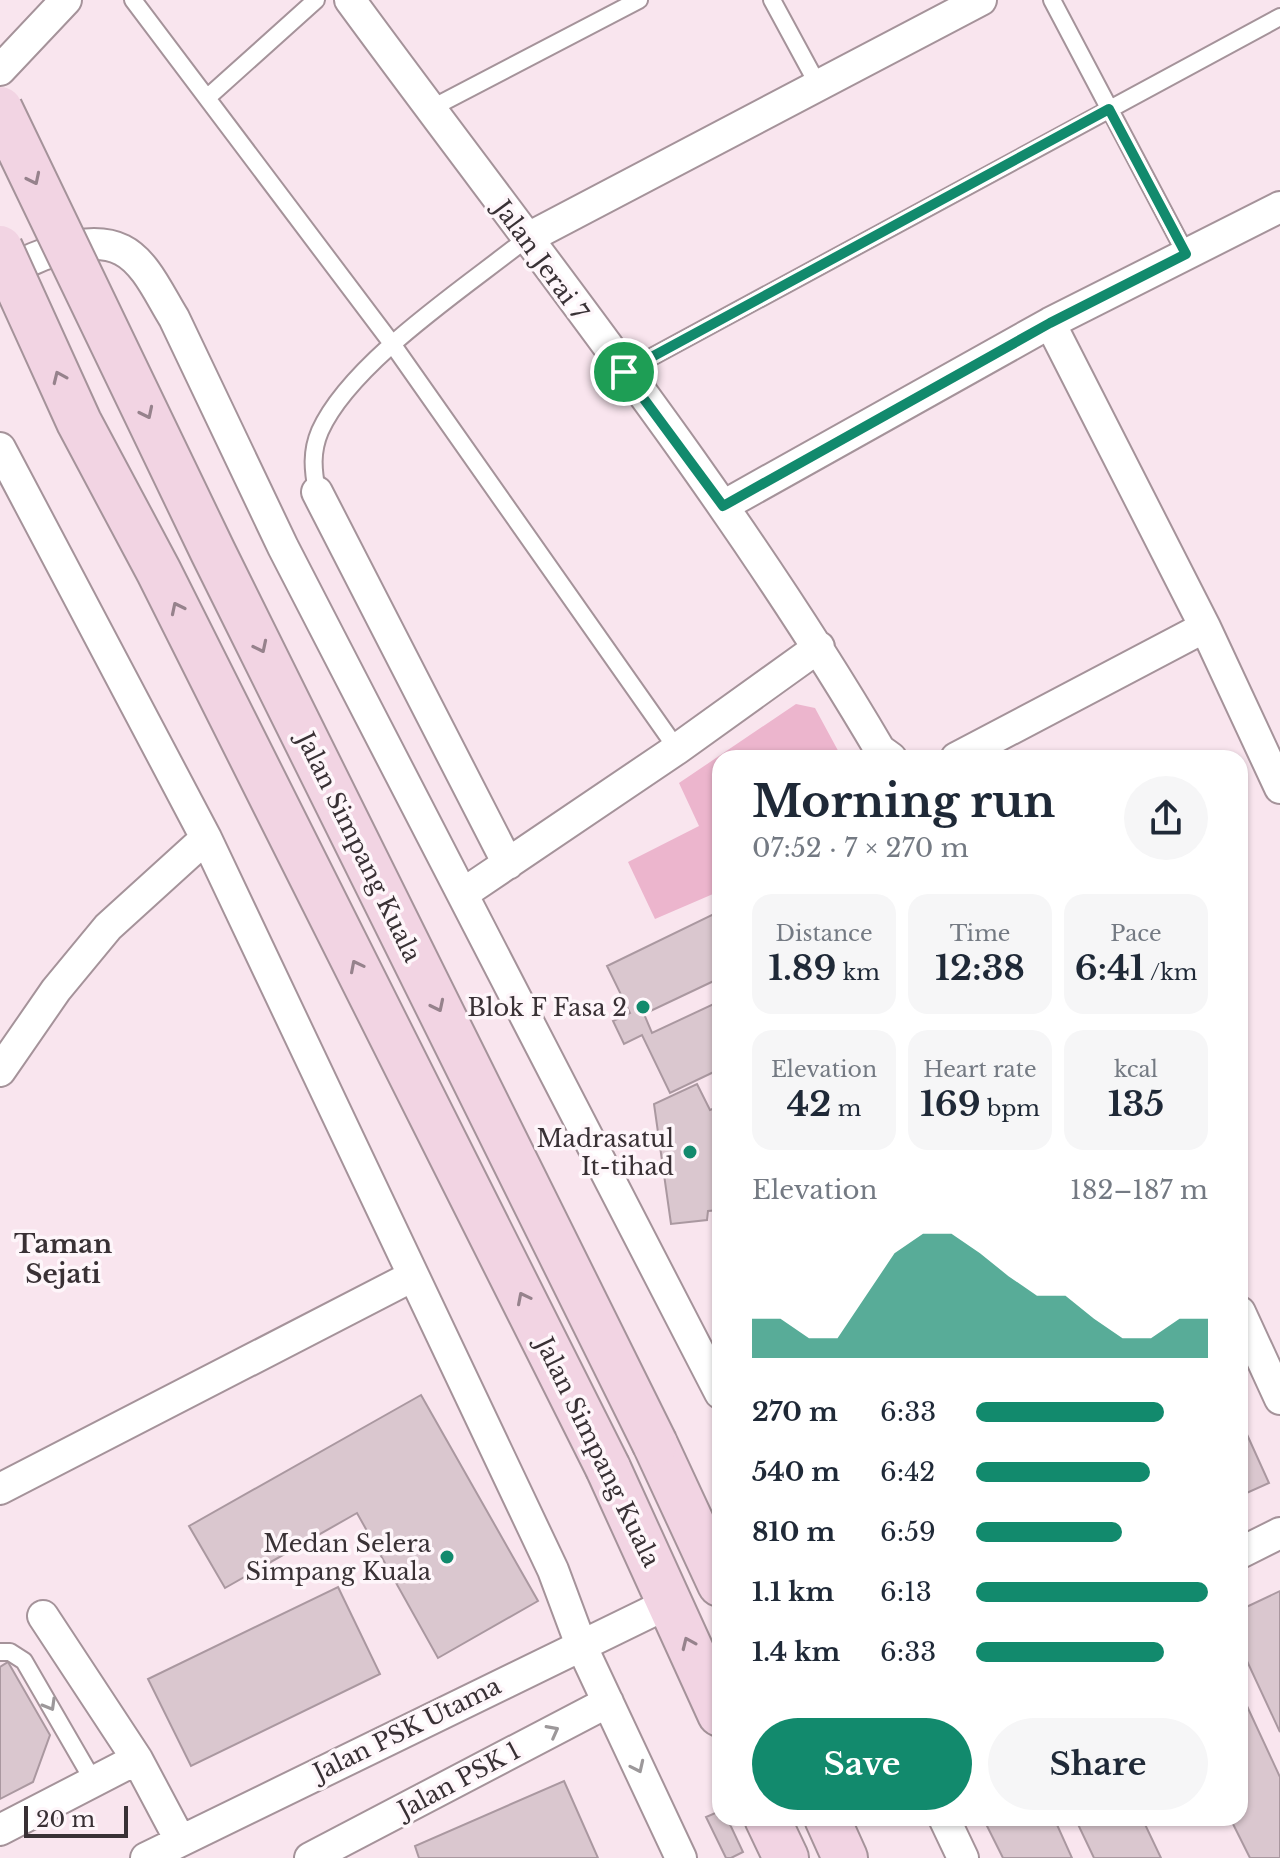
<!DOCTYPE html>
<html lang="en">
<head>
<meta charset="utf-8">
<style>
  :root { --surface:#fff; --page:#f6f6f7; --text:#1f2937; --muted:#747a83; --accent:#128a6d }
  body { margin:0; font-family:"Libre Baskerville",serif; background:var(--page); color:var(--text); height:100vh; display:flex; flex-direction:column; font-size:30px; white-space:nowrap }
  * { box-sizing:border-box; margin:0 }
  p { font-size:26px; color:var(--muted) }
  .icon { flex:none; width:44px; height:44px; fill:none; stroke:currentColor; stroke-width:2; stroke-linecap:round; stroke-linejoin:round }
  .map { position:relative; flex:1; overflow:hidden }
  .panel { position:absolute; left:712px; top:750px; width:536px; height:1076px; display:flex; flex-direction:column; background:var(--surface); border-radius:24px; box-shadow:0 2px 6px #0004 }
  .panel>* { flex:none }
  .scale { position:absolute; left:24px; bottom:20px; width:104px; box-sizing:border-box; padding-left:8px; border:4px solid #393135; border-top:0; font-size:22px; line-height:28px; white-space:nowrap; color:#393135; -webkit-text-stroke:6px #fef6fa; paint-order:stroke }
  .pin { position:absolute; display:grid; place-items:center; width:68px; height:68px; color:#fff; margin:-34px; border:4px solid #fff; border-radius:50%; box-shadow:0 2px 8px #0007 }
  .round { display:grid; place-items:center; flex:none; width:84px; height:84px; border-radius:42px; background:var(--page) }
  .summary { display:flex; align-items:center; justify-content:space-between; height:136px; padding:0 40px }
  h1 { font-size:44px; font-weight:700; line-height:60px }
  .figures { display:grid; grid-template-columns:repeat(3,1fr); gap:12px; height:136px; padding:8px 40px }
  .figures div { display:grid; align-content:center; border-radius:20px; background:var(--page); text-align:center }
  .figures b { font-size:34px; font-weight:700 }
  .figures small { font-size:22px; font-weight:400 }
  .figures p { font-size:22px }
  .chart { height:224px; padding:16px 40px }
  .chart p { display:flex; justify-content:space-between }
  .chart svg { width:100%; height:144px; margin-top:8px; fill:var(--accent); opacity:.7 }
  .cta { display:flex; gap:16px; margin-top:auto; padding:16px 40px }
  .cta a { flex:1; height:92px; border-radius:48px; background:var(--accent); color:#fff; font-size:32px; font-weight:700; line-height:92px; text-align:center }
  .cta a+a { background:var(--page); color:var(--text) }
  ul { padding:0 40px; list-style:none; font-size:26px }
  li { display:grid; grid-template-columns:128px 96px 1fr; align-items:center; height:60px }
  li i { height:20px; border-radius:10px; background:var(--accent) }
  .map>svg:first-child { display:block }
  .green { fill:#ecb5cd }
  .building { fill:#dac7cf; stroke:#aa98a0; stroke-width:2 }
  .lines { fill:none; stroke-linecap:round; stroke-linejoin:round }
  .service-casing { stroke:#a5939a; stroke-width:20 }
  .minor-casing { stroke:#a5939a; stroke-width:34 }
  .secondary-casing { stroke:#a5939a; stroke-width:48 }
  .service { stroke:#fff; stroke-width:16 }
  .minor { stroke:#fff; stroke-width:30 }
  .secondary { stroke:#f2d4e3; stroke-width:44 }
  .secondary-bridge-casing { stroke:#a5939a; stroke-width:48; stroke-linecap:butt }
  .secondary-bridge { stroke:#f2d4e3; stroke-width:44 }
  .oneway { stroke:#96828c }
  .oneway2 { stroke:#9c989a }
  .route-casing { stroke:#fff; stroke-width:16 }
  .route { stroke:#128a6d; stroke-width:10 }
  .poi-dot { fill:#128a6d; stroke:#fef6fa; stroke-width:3 }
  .labels { text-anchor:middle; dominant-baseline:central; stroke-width:7; stroke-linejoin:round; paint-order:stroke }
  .street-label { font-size:24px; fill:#393135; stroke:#fef6fa }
  .poi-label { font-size:24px; fill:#393135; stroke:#fef6fa; text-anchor:end }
  .neighbourhood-label { font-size:26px; font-weight:bold; fill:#393135; stroke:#fef6fa }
</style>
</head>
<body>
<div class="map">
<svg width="1280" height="1858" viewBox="0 0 1280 1858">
  <rect width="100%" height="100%" fill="#f9e5ee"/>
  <!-- green -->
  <path class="green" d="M 796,704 L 815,708 L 842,758 L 720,758 L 720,891 L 655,919 L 628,862 L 699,826 L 679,783 Z"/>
  <!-- building -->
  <path class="building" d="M 720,911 L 720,978 L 644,1014 L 652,1033 L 720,1001 L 720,1069 L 670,1093 L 642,1035 L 624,1044 L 613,1021 L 630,1013 L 607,966 Z
    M 697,1084 L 710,1110 L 720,1106 L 720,1210 L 708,1211 L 707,1220 L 671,1224 L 654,1104 Z
    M 421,1395 L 538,1601 L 438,1658 L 357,1513 L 225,1588 L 189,1526 Z
    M 1240,1419 L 1269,1483 L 1240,1496 Z
    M 338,1587 L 380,1674 L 191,1766 L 148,1679 Z
    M 1280,1591 L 1280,1732 L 1240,1646 L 1240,1610 Z
    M 8,1662 L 50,1735 L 33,1782 L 0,1799 L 0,1667 Z
    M 1240,1691 L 1280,1777 L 1280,1858 L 1250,1858 L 1230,1818 L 1240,1818 Z
    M 564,1781 L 598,1858 L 419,1858 L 415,1846 Z
    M 720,1811 L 720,1818 L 727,1818 L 743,1852 L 731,1858 L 726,1858 L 706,1817 Z
    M 983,1818 L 1054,1818 L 1072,1858 L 1003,1858 Z
    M 1075,1818 L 1142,1818 L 1161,1858 L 1094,1858 Z"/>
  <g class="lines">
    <!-- service casing -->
    <g class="service-casing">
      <path id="service" d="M 133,0 L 393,345 L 677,749
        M 772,0 L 817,83
        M 1052,0 L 1186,254
        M 208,97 L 316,0
        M 430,109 L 639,0
        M 624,372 L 1280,17
        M 317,492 C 313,470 311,452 320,431 C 351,362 466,287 526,239
        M 0,1652 L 10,1652 L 24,1661 L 94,1782"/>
    </g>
    <!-- minor casing -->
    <g class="minor-casing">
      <path id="minor" d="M 350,0 C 531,247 725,486 880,750 L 891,758
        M 0,70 L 66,0
        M 526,239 L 981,0
        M 0,278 C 27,257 88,233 122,250 C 146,262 160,296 174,318 L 283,547 L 720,1393
        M 1050,323 L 1205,627 L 1280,788
        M 0,448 L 206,838 L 553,1570 L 581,1645 L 681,1858
        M 317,492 L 508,864
        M 723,506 L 1050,323 L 1280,207
        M 956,758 L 1205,627
        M 464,893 L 677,749 L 819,647
        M 0,1071 L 56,990 L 108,927 L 206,838
        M 1240,1312 L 1280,1399
        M 0,1489 L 413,1276
        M 1240,1553 L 1280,1533
        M 43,1616 L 137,1759 L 180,1840
        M 944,1818 L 963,1858
        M 0,1830 L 137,1759
        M 146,1858 L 669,1603
        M 310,1858 L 608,1702"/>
    </g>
    <!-- secondary casing -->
    <g class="secondary-casing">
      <path id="secondary" d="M 655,1444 L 720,1584
        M 608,1468 L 720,1714
        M 767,1818 L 786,1858
        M 827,1818 L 845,1858"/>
    </g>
    <!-- service -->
    <use href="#service" class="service"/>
    <!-- minor -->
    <use href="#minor" class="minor"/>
    <!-- secondary -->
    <use href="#secondary" class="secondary"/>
    <!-- secondary-bridge casing -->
    <g class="secondary-bridge-casing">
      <path id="secondary-bridge" d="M 0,109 L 213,552 L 655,1444
        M 0,248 L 79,422 L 159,572 L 608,1468"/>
    </g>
    <!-- secondary-bridge -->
    <use href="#secondary-bridge" class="secondary-bridge"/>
  </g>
  <!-- one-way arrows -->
  <defs><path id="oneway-chevron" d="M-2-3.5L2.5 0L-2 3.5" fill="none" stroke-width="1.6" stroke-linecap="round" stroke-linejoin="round" transform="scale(2)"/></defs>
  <g class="oneway">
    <use href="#oneway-chevron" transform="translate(34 179) rotate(64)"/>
    <use href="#oneway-chevron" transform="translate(59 377) rotate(-114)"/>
    <use href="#oneway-chevron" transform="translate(147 413) rotate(64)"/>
    <use href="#oneway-chevron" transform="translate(177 608) rotate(-116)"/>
    <use href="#oneway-chevron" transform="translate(261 647) rotate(64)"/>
    <use href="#oneway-chevron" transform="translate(356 966) rotate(-117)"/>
    <use href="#oneway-chevron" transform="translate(438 1006) rotate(64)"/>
    <use href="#oneway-chevron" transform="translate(523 1298) rotate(-117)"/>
    <use href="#oneway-chevron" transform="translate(688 1643) rotate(-114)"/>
  </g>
  <g class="oneway2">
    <use href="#oneway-chevron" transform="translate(50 1705) rotate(60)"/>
    <use href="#oneway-chevron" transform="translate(553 1731) rotate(-28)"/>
    <use href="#oneway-chevron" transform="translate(638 1767) rotate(65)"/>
  </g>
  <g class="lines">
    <!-- route casing -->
    <g class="route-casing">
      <path id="route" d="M 1109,109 L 1186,254 L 1050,323 L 723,506 L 624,372 Z"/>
    </g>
    <!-- route -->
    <use href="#route" class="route"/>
  </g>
  <!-- markers -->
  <g class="poi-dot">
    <circle cx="643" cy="1007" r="8"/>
    <circle cx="690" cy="1152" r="8"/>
    <circle cx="447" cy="1557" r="8"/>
  </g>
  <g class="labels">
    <!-- street labels -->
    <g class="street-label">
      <text transform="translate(541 260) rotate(54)">Jalan Jerai 7</text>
      <text transform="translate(359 847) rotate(64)">Jalan Simpang Kuala</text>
      <text transform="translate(598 1452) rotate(64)">Jalan Simpang Kuala</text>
      <text transform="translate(407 1729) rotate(-26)">Jalan PSK Utama</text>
      <text transform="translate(459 1780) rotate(-28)">Jalan PSK 1</text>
    </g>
    <!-- poi labels -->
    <g class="poi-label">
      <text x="627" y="1007">Blok F Fasa 2</text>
      <text x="674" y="1138">Madrasatul<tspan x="674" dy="28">It-tihad</tspan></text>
      <text x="431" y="1543">Medan Selera<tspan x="431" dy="28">Simpang Kuala</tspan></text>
    </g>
    <!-- neighbourhood labels -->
    <g class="neighbourhood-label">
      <text x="63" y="1244">Taman<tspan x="63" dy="30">Sejati</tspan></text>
    </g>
  </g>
</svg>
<div class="scale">20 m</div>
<div class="pin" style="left:624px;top:372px;background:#1e9e55"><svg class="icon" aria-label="arrive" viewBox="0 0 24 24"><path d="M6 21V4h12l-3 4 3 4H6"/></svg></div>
<section class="panel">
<div class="summary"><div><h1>Morning run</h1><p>07:52 · 7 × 270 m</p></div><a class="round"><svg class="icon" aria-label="share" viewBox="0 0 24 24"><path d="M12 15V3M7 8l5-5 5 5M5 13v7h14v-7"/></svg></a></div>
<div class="figures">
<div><p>Distance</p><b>1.89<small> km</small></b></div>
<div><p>Time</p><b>12:38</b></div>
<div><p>Pace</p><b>6:41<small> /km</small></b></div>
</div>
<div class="figures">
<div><p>Elevation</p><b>42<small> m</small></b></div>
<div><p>Heart rate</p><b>169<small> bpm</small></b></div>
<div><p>kcal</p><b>135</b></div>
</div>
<div class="chart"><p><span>Elevation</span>182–187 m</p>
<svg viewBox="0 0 160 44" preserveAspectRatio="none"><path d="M0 44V32L10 32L20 38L30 38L40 25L50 12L60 6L70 6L80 12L90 19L100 25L110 25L120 32L130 38L140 38L150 32L160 32V44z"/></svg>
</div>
<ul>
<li><b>270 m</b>6:33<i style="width:81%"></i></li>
<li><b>540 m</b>6:42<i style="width:75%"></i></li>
<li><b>810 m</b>6:59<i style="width:63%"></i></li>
<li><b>1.1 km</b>6:13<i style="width:100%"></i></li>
<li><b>1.4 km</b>6:33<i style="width:81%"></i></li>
</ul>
<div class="cta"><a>Save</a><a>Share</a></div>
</section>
</div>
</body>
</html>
